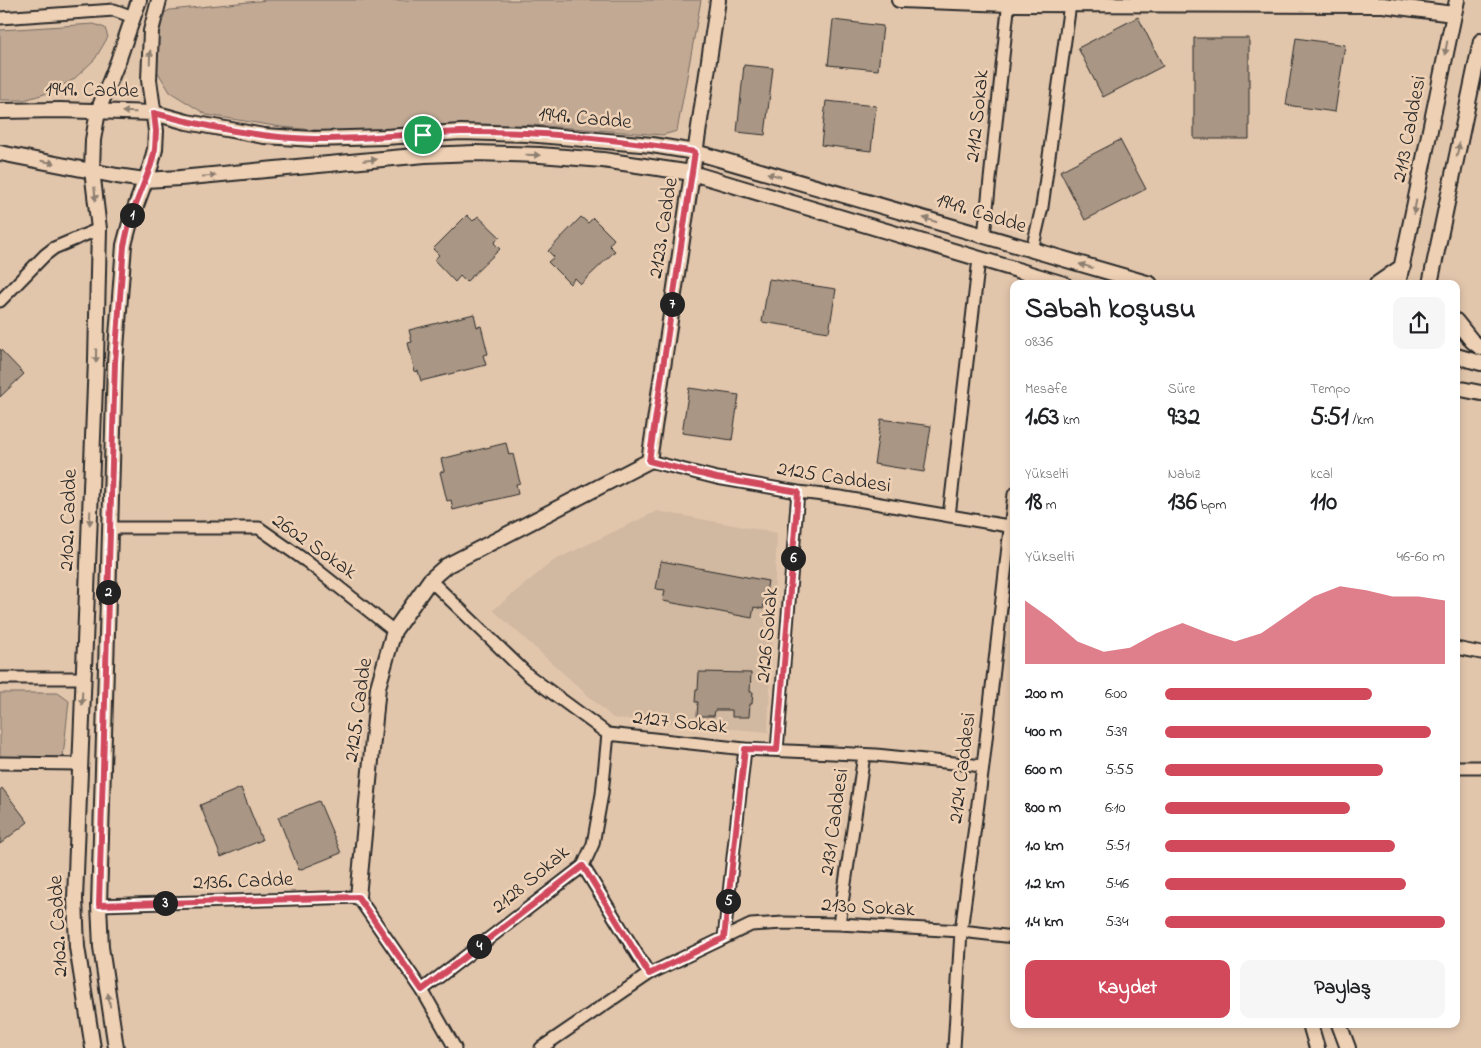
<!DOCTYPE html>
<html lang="tr">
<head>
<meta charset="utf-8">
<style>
  :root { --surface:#fff; --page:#f6f6f6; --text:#202124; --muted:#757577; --accent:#d1495b }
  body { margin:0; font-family:"Indie Flower",sans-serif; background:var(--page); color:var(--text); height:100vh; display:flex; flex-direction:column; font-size:19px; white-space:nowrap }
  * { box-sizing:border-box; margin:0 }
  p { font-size:16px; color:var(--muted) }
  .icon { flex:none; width:28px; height:28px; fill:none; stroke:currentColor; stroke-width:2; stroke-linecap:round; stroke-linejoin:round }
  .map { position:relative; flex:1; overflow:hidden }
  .drawer { position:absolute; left:1010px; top:280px; width:450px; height:748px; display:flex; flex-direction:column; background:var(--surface); border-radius:10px; box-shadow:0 2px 8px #0003 }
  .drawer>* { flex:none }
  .pin { position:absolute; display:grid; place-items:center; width:42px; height:42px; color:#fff; margin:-21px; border:2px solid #fff; border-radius:50%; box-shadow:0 1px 5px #0007 }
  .km { position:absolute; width:25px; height:25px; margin:-12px; border-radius:50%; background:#222; color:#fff; font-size:14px; line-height:25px; text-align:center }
  .round { display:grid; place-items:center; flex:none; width:52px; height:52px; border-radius:10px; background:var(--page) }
  .headline { display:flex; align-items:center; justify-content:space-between; height:85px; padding:0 15px }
  h1 { font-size:28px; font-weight:700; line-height:38px }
  .figures { display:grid; grid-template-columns:repeat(3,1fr); gap:8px; height:85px; padding:5px 15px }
  .figures div { display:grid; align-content:center }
  .figures b { font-size:25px; font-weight:700 }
  .figures small { font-size:14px; font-weight:400 }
  .figures p { font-size:14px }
  .chart { height:140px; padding:10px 15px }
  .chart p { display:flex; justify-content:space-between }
  .chart svg { width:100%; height:90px; margin-top:5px; fill:var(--accent); opacity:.7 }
  .button { display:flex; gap:10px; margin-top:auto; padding:10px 15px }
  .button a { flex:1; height:58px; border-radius:10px; background:var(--accent); color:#fff; font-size:20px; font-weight:700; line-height:58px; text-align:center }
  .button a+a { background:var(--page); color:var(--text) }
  ul { padding:0 15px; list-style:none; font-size:16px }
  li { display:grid; grid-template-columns:80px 60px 1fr; align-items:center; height:38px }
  li i { height:12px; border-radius:6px; background:var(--accent) }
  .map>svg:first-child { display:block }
  .built { fill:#d1b8a0 }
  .green { fill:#c1a994; stroke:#766a60 }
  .building { fill:#a99684; stroke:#2b2b2b }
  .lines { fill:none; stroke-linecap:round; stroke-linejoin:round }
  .minor-casing { stroke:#2b2b2b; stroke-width:15 }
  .tertiary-casing { stroke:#2b2b2b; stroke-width:18 }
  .minor { stroke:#eed0b4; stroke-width:11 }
  .tertiary { stroke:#eed0b4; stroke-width:14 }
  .oneway { fill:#8c7e70 }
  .route-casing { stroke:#fff; stroke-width:10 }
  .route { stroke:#d1495b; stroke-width:6 }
  .labels { text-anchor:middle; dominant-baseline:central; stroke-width:5; stroke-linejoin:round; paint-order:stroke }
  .street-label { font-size:21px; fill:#2b2b2b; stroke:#eed0b4 }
</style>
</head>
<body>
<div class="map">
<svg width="1481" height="1048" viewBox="0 0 1481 1048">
  <rect width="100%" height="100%" fill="#e2c6ac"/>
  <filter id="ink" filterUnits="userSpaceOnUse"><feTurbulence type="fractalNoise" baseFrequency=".02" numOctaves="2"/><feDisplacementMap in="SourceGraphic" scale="10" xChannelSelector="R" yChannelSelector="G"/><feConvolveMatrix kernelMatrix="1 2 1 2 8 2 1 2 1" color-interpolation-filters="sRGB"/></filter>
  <g filter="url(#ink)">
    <!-- built -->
    <path class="built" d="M 657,511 L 777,533 L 768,732 L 613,718 L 493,610 L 553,561 Z"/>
    <!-- green -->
    <path class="green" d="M 268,0 L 701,0 L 677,131 L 663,135 L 532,125 L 339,132 L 281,127 L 207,115 L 170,92 L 157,71 L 153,37 L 157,16 L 170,10 Z
      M 94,24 L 105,28 L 108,37 L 95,59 L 73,80 L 48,93 L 24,100 L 0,100 L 0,30 Z
      M 0,693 L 58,693 L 69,701 L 63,757 L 54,763 L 0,761 Z"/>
    <!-- building -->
    <path class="building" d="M 1138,17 L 1163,66 L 1103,97 L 1078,48 Z
      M 833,20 L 883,26 L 878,70 L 828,65 Z
      M 1194,38 L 1249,38 L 1249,139 L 1194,139 Z
      M 1296,38 L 1345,45 L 1335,112 L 1286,105 Z
      M 744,65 L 773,68 L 765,135 L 737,132 Z
      M 826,101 L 876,106 L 871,151 L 821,145 Z
      M 1120,140 L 1146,189 L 1085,220 L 1060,171 Z
      M 467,215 L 473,221 L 478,216 L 500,237 L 494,243 L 500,249 L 466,282 L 460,276 L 455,282 L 434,260 L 439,255 L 433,249 Z
      M 581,217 L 588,223 L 593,218 L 614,239 L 609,245 L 615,251 L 581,284 L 575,278 L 570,284 L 548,262 L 554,257 L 548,251 Z
      M 769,279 L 836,289 L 829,332 L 762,322 Z
      M 474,314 L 477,327 L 481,326 L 488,354 L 483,355 L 486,365 L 421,381 L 418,371 L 415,372 L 408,343 L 412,342 L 409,330 Z
      M 0,349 L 24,374 L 0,397 Z
      M 689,388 L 739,395 L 732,440 L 682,433 Z
      M 881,419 L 931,426 L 924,472 L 874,464 Z
      M 506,443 L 509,455 L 513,454 L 520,483 L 516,484 L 518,494 L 453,510 L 451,500 L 447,501 L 440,472 L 444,471 L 441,459 Z
      M 661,561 L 768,581 L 763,609 L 754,607 L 752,618 L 663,601 L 665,590 L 656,589 Z
      M 699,672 L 751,673 L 750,692 L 753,692 L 752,704 L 750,704 L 749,717 L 732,717 L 732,710 L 715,710 L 714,716 L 697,716 L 698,702 L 695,702 L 696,690 L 698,690 Z
      M 2,788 L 28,822 L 0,844 L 0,790 Z
      M 241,788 L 262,840 L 221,857 L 200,805 Z
      M 319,801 L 341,853 L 299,870 L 278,817 Z"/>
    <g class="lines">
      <!-- minor casing -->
      <g class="minor-casing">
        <path id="minor" d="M 0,18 L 114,10 L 133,17
          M 984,236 L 1009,0
          M 1032,250 L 1042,207 L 1070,4
          M 0,301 L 45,255 L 54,248 L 99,229
          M 649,461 L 717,478 L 798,492 L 840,497 L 1014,527
          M 949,516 L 979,259
          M 110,528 L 259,528 L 306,561 L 394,631
          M 430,580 L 528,675 L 608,734 L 745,749 L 876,755 L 983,766
          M 1456,648 L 1481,653
          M 0,678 L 83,678
          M 777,750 L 798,492
          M 0,763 L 79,764
          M 1456,767 L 1481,767
          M 583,866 L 649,974
          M 99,905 L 358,897 L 422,990 L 455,1048
          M 839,924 L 864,755
          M 724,938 L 745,749
          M 422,990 L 583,866 L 593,844 L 602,794 L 608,734
          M 541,1048 L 649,974 L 751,925 L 783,923 L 839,924 L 961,931 L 1014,937
          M 954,1048 L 961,931 L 983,766 L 1014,494"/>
      </g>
      <!-- tertiary casing -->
      <g class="tertiary-casing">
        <path id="tertiary" d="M 899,0 L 1009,4 L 1383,5 L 1453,14
          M 0,111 L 60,110 L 154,113 L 187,122 L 264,136 L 314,139 L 385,137 L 461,132 L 527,134 L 652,145 L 695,152 L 1150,284
          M 0,153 L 117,176 L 145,180 L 180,178 L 425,155 L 475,153 L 540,155 L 603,160 L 692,173 L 1064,284
          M 1377,284 L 1403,266
          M 1398,284 L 1457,0
          M 1430,284 L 1481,41
          M 1456,321 L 1472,341 L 1481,348
          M 1456,356 L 1481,363
          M 1456,388 L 1481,393
          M 358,897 L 378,687 L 394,631 L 430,580 L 446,566 L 649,461 L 718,0
          M 1310,1024 L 1317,1048
          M 1339,1024 L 1348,1048
          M 93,1048 L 77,947 L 75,899 L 96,360 L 99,229 L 92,170 L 93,140 L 98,111 L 118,61 L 139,0
          M 116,1048 L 101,947 L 99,905 L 115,362 L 124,245 L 131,219 L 151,165 L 155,149 L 156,131 L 149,80 L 151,31 L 159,0"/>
      </g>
      <!-- minor -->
      <use href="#minor" class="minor"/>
      <!-- tertiary -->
      <use href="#tertiary" class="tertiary"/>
    </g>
    <!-- one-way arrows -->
    <defs><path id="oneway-solid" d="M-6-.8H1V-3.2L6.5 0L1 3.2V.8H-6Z" transform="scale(1.25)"/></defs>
    <g class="oneway">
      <use href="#oneway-solid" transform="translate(1446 48) rotate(101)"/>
      <use href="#oneway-solid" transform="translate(150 57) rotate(-88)"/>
      <use href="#oneway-solid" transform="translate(129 112) rotate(-178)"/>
      <use href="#oneway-solid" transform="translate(1458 150) rotate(-78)"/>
      <use href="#oneway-solid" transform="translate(533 155) rotate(2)"/>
      <use href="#oneway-solid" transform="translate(370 160) rotate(-5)"/>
      <use href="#oneway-solid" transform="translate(48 162) rotate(10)"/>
      <use href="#oneway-solid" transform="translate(774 175) rotate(-164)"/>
      <use href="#oneway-solid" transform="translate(209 176) rotate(-5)"/>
      <use href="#oneway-solid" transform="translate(95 194) rotate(84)"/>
      <use href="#oneway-solid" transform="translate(1415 207) rotate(101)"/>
      <use href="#oneway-solid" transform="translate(930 220) rotate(-163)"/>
      <use href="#oneway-solid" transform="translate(1086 266) rotate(-164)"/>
      <use href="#oneway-solid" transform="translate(96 356) rotate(91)"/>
      <use href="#oneway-solid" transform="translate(90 518) rotate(92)"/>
      <use href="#oneway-solid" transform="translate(82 698) rotate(92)"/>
      <use href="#oneway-solid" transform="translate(109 1000) rotate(-99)"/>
    </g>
  </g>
  <g class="lines" filter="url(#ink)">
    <!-- route casing -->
    <g class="route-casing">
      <path id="route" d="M 154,113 C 206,127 260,138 314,139 C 363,140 412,133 461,132 C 539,131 618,139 695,152 L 649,461 L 717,478 L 798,492 L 777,750 L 745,749 L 724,938 L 649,974 L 583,866 L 422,990 L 358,897 L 99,905 L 115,362 L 124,246 L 130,219 L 151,165 L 155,149 L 156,131 Z"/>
    </g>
    <!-- route -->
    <use href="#route" class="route"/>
  </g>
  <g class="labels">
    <!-- street labels -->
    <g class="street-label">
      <text transform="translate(92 91) rotate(1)">1949. Cadde</text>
      <text transform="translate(978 116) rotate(-84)">2112 Sokak</text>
      <text transform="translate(585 119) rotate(5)">1949. Cadde</text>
      <text transform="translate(1410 129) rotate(-79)">2113 Caddesi</text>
      <text transform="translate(981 214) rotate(17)">1949. Cadde</text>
      <text transform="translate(664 228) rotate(-81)">2123. Cadde</text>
      <text transform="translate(834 478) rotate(9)">2125 Caddesi</text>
      <text transform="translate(69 520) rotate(-88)">2102. Cadde</text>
      <text transform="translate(314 547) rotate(35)">2602 Sokak</text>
      <text transform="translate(768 635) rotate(-85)">2126 Sokak</text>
      <text transform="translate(359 710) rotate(-82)">2125. Cadde</text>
      <text transform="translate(680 723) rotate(6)">2127 Sokak</text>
      <text transform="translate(963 768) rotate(-83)">2124 Caddesi</text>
      <text transform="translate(835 822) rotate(-82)">2131 Caddesi</text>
      <text transform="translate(531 880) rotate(-40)">2128 Sokak</text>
      <text transform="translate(243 882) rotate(-2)">2136. Cadde</text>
      <text transform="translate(868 908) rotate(3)">2130 Sokak</text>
      <text transform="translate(59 926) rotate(-93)">2102. Cadde</text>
    </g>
  </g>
</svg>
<div class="pin" style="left:423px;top:135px;background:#1e9e55"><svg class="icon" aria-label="arrive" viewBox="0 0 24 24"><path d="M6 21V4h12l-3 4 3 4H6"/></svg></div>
<b class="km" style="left:132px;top:215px">1</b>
<b class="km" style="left:108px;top:592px">2</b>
<b class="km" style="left:165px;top:903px">3</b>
<b class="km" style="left:479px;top:946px">4</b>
<b class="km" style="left:728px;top:901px">5</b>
<b class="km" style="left:793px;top:558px">6</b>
<b class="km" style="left:672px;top:304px">7</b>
<section class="drawer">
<div class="headline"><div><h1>Sabah koşusu</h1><p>08:36</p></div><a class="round"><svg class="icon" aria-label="share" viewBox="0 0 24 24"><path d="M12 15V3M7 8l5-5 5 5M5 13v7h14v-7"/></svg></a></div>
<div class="figures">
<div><p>Mesafe</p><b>1.63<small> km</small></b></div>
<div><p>Süre</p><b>9:32</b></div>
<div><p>Tempo</p><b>5:51<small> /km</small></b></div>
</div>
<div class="figures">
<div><p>Yükselti</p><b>18<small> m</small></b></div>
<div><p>Nabız</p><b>136<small> bpm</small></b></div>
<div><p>kcal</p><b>110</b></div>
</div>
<div class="chart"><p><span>Yükselti</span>46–60 m</p>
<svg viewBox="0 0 160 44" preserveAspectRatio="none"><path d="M0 44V13L10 22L20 33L30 38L40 36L50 29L60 24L70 29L80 33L90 29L100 20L110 11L120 6L130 8L140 11L150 11L160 13V44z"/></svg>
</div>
<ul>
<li><b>200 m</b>6:00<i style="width:74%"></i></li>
<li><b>400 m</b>5:39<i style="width:95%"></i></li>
<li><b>600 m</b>5:55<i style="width:78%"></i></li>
<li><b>800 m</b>6:10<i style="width:66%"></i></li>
<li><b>1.0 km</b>5:51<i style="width:82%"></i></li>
<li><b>1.2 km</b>5:46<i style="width:86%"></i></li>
<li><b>1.4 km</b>5:34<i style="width:100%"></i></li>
</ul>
<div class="button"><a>Kaydet</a><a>Paylaş</a></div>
</section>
</div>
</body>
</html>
